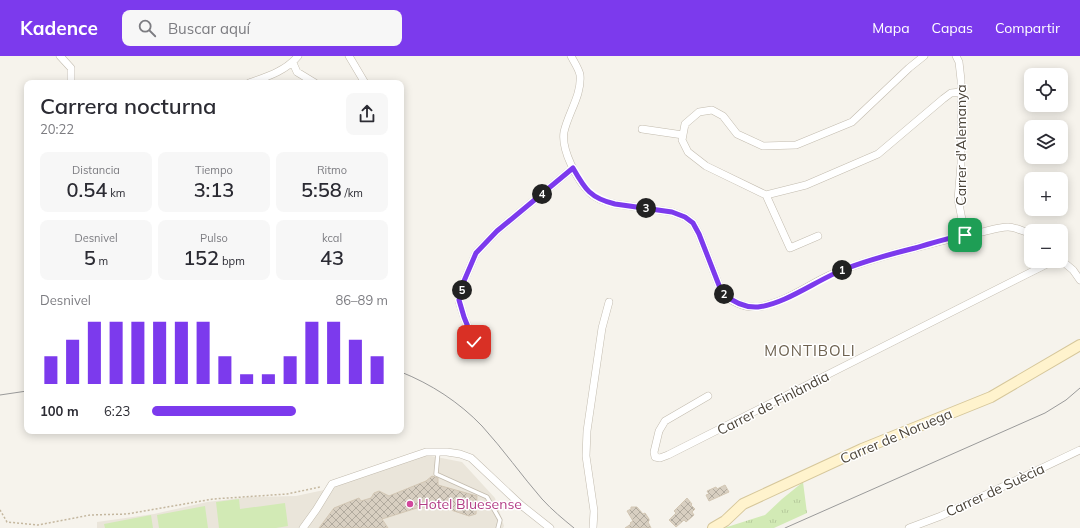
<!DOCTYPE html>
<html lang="es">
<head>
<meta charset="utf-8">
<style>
  :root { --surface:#fff; --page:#f7f7f7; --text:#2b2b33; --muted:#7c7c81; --accent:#7c3aed }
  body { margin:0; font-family:Mulish,sans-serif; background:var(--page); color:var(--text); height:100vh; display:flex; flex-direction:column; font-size:15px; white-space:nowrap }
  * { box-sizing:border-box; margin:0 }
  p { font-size:13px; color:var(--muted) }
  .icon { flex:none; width:22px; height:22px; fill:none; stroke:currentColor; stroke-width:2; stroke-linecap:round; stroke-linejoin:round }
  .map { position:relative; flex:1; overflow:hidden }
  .side { position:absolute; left:24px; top:24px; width:380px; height:354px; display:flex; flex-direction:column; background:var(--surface); border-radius:8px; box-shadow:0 2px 10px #0003 }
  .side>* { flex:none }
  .buttons { position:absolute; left:1024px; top:12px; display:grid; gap:8px }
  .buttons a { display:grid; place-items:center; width:44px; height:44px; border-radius:8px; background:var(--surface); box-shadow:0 2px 10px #0003; font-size:20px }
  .pin { position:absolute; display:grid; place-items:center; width:34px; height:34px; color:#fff; margin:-17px; border-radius:8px; box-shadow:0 2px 6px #0006 }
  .km { position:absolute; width:20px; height:20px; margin:-10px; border-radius:50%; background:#222; color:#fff; font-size:11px; line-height:20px; text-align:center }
  .round { display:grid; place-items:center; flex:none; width:42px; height:42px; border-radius:8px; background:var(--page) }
  .summary { display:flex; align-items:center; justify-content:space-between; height:68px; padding:0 16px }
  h1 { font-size:22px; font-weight:600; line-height:30px }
  .stats { display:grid; grid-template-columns:repeat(3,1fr); gap:6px; height:68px; padding:4px 16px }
  .stats div { display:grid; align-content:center; border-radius:8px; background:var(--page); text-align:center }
  .stats b { font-size:20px; font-weight:600 }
  .stats small { font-size:11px; font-weight:400 }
  .stats p { font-size:11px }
  .chart { height:112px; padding:8px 16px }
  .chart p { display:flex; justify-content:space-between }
  .chart svg { width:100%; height:72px; margin-top:4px; stroke:var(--accent); stroke-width:6 }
  ul { padding:0 16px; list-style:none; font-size:13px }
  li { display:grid; grid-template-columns:64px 48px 1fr; align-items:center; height:30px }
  li i { height:10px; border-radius:5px; background:var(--accent) }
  header { display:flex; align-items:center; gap:24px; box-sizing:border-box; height:56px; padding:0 20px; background:var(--accent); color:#fff }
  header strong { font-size:19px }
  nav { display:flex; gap:22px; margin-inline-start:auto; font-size:14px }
  .search { width:280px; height:36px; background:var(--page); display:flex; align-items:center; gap:10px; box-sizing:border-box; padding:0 14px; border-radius:8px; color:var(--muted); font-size:15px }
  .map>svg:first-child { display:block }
  .residential { fill:#eae5da }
  .grass { fill:url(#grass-tufts) }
  .pitch { fill:#d2eab5 }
  .building { fill:url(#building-cross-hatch); stroke:#d3c7b4 }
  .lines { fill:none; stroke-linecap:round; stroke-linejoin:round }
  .lane-casing { stroke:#c2bbae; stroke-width:5 }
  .street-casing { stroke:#c2bbae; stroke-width:8 }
  .secondary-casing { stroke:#d6c79b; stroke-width:12 }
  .path { stroke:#c4b79f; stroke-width:1.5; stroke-dasharray:2 2; stroke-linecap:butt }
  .lane { stroke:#fff; stroke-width:3.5 }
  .street { stroke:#fff; stroke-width:7 }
  .secondary { stroke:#fff3cd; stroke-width:10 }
  .tram { stroke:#9a9a9a; stroke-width:1 }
  .route-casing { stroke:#fff; stroke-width:8 }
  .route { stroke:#7c3aed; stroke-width:5 }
  .hotel-dot { fill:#d1479c; stroke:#fff; stroke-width:1.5 }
  .labels { text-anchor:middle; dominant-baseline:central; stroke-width:3; stroke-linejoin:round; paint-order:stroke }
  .street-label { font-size:14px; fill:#4b4439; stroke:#fff }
  .hotel-label { font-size:14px; fill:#b23c85; stroke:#fff; text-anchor:start }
  .neighbourhood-label { font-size:15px; letter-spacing:1px; fill:#6e6250; stroke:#fff }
</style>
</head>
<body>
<header>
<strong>Kadence</strong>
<div class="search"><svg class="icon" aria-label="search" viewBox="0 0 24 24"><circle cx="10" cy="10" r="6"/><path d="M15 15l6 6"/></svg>Buscar aquí</div>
<nav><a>Mapa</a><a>Capas</a><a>Compartir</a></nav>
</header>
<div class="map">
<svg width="1080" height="472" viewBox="0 0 1080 472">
  <defs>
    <pattern id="grass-tufts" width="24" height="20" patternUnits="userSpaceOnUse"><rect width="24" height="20" fill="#d2eab5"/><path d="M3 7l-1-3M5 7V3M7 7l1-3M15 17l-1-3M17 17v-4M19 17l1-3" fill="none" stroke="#b6ca9c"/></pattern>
    <pattern id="building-cross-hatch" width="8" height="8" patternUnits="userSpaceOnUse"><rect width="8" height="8" fill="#d8cfc1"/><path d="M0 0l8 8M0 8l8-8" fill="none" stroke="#b1aa9e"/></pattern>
  </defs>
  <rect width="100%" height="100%" fill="#f6f3ec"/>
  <!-- residential -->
  <path class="residential" d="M 426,399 L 462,406 L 495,442 L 504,470 L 503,472 L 97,472 L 97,466 L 154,458 L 207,446 L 249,441 L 296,440 L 324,434 Z"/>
  <!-- grass -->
  <path class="grass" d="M 803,426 L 807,457 L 774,472 L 724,472 L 765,459 L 782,443 Z"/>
  <!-- pitch -->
  <path class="pitch" d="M 239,443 L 240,453 L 285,447 L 288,470 L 276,472 L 219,472 L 216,446 Z
    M 205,450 L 208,472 L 159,472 L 157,459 Z
    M 151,459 L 153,472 L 105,472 L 104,468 Z"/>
  <!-- building -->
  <path class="building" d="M 432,420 L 438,422 L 438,429 L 477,440 L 476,458 L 469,460 L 442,451 L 420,451 L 382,463 L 388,472 L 319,472 L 334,452 L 359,442 L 361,445 L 371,442 L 374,437 L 379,435 L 389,440 L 426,425 Z
    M 725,429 L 729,436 L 709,445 L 706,439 L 709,438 L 707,435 L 716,431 L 717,433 Z
    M 687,442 L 692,448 L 691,449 L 695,453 L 692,456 L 694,459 L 686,466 L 684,464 L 676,471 L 669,464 L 676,457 L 674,455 Z
    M 631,451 L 637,451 L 643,458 L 645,457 L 649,463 L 649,465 L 648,466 L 651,472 L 625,472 L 631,468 L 630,467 L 633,465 L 627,455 L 631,453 Z"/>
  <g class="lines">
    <!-- lane casing -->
    <g class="lane-casing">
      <path id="lane" d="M 438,396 L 436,418 L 487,441 L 500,464 L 498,472"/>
    </g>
    <!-- street casing -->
    <g class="street-casing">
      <path id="street" d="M 60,0 L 71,12 L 71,27
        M 349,0 L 365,27
        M 571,0 C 574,6 579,13 580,19 C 582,39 568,57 564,76 C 561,94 577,124 590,137 C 596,143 606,146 615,148 L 672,156 L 685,161 L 693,167 L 699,178 L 722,237 C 732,246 744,252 758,251 C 783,248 808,229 830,219 C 856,208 883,200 911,193 C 933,187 955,181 978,177 C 986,175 1001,171 1008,171 C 1015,171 1022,175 1029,177 L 1031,179
        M 924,0 L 909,12 L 852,66 L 796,89 L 763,90 L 737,78 L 723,60 L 712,54 L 699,56 L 685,68 L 682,84 L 688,96 L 706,110 L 766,139 L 806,129 L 878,98 L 943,43 L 951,37 L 961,36
        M 956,0 L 959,6 L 961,24 L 961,108 L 958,143 L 965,179
        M 293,7 L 297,16 L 315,27
        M 249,27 C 266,21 286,15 298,0
        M 642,73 L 683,79
        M 766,139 L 790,192 L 818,180
        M 1061,204 L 1073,214 L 1080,224
        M 474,286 L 464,261 L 459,245 L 464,225 L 476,197 L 497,175 L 573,112
        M 708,340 L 665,365 L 659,375 L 654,396 L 655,401 L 660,402 L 668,399 L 1053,205
        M 303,472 L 316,454 L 332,428 L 426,396 L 447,396 L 460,398 L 471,402 L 521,449 L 550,472
        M 593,472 L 594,455 L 586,400 L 587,375 L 602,272 L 609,246
        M 909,472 L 941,460 L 1080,394"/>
    </g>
    <!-- secondary casing -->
    <g class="secondary-casing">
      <path id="secondary" d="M 713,472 L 725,465 L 743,448 L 862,393 L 991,341 L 1080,289"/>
    </g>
    <!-- path -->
    <path class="path" d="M 0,454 L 7,466 L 38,469 L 90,459 L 127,458 L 213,443 L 287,438 L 320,431"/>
    <!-- lane -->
    <use href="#lane" class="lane"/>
    <!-- street -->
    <use href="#street" class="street"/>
    <!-- secondary -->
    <use href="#secondary" class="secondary"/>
    <!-- tram -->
    <path class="tram" d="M 401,316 C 431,328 459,346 482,370 C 503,393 522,420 542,443 C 552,454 563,463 574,472
      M 0,339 L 27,335
      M 785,472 L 1045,357 L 1066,344 L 1080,332"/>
  </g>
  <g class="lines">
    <!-- route casing -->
    <g class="route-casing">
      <path id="route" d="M 474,286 L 464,261 L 459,244 L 464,225 L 476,197 L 497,175 L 573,112 C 585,133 590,142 615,148 L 672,156 L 685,161 L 693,167 L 699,178 L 722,237 C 733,246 744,252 758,251 C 786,248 818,223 845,213 C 868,204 891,198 915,192 C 932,187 948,182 965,179"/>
    </g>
    <!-- route -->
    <use href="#route" class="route"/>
  </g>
  <!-- markers -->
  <circle class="hotel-dot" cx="410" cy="448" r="4"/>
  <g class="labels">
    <!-- street labels -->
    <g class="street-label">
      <text transform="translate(961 89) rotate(-90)">Carrer d'Alemanya</text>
      <text transform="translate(773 347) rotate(-27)">Carrer de Finlàndia</text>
      <text transform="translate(896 380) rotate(-23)">Carrer de Noruega</text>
      <text transform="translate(995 434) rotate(-25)">Carrer de Suècia</text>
    </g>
    <!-- hotel labels -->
    <g class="hotel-label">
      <text x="418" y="448">Hotel Bluesense</text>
    </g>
    <!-- neighbourhood labels -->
    <g class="neighbourhood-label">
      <text x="810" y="294">MONTIBOLI</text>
    </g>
  </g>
</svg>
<div class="buttons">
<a><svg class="icon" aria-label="locate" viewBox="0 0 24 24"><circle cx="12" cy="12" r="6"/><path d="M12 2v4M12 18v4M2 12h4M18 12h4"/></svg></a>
<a><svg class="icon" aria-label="layers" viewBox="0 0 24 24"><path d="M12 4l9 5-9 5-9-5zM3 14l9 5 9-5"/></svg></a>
<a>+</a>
<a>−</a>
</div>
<div class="pin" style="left:965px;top:179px;background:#1e9e55"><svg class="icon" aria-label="arrive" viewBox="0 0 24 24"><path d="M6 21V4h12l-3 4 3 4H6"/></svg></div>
<div class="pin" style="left:474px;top:286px;background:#d93025"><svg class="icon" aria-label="check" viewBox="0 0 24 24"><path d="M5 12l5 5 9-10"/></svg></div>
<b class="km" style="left:842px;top:214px">1</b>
<b class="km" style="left:724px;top:238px">2</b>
<b class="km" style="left:646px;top:152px">3</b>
<b class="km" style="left:542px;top:138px">4</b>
<b class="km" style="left:462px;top:234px">5</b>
<section class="side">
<div class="summary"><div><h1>Carrera nocturna</h1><p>20:22</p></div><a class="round"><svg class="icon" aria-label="share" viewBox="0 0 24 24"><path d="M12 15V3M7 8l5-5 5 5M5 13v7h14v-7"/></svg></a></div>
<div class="stats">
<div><p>Distancia</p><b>0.54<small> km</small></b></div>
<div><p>Tiempo</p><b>3:13</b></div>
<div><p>Ritmo</p><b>5:58<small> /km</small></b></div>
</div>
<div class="stats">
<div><p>Desnivel</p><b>5<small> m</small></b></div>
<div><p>Pulso</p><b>152<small> bpm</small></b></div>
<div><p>kcal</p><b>43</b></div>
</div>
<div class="chart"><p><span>Desnivel</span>86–89 m</p>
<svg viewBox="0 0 160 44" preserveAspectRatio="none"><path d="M5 44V27M15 44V17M25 44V6M35 44V6M45 44V6M55 44V6M65 44V6M75 44V6M85 44V27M95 44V38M105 44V38M115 44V27M125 44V6M135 44V6M145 44V17M155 44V27"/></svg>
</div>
<ul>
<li><b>100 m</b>6:23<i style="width:61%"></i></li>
</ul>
</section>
</div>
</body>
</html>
